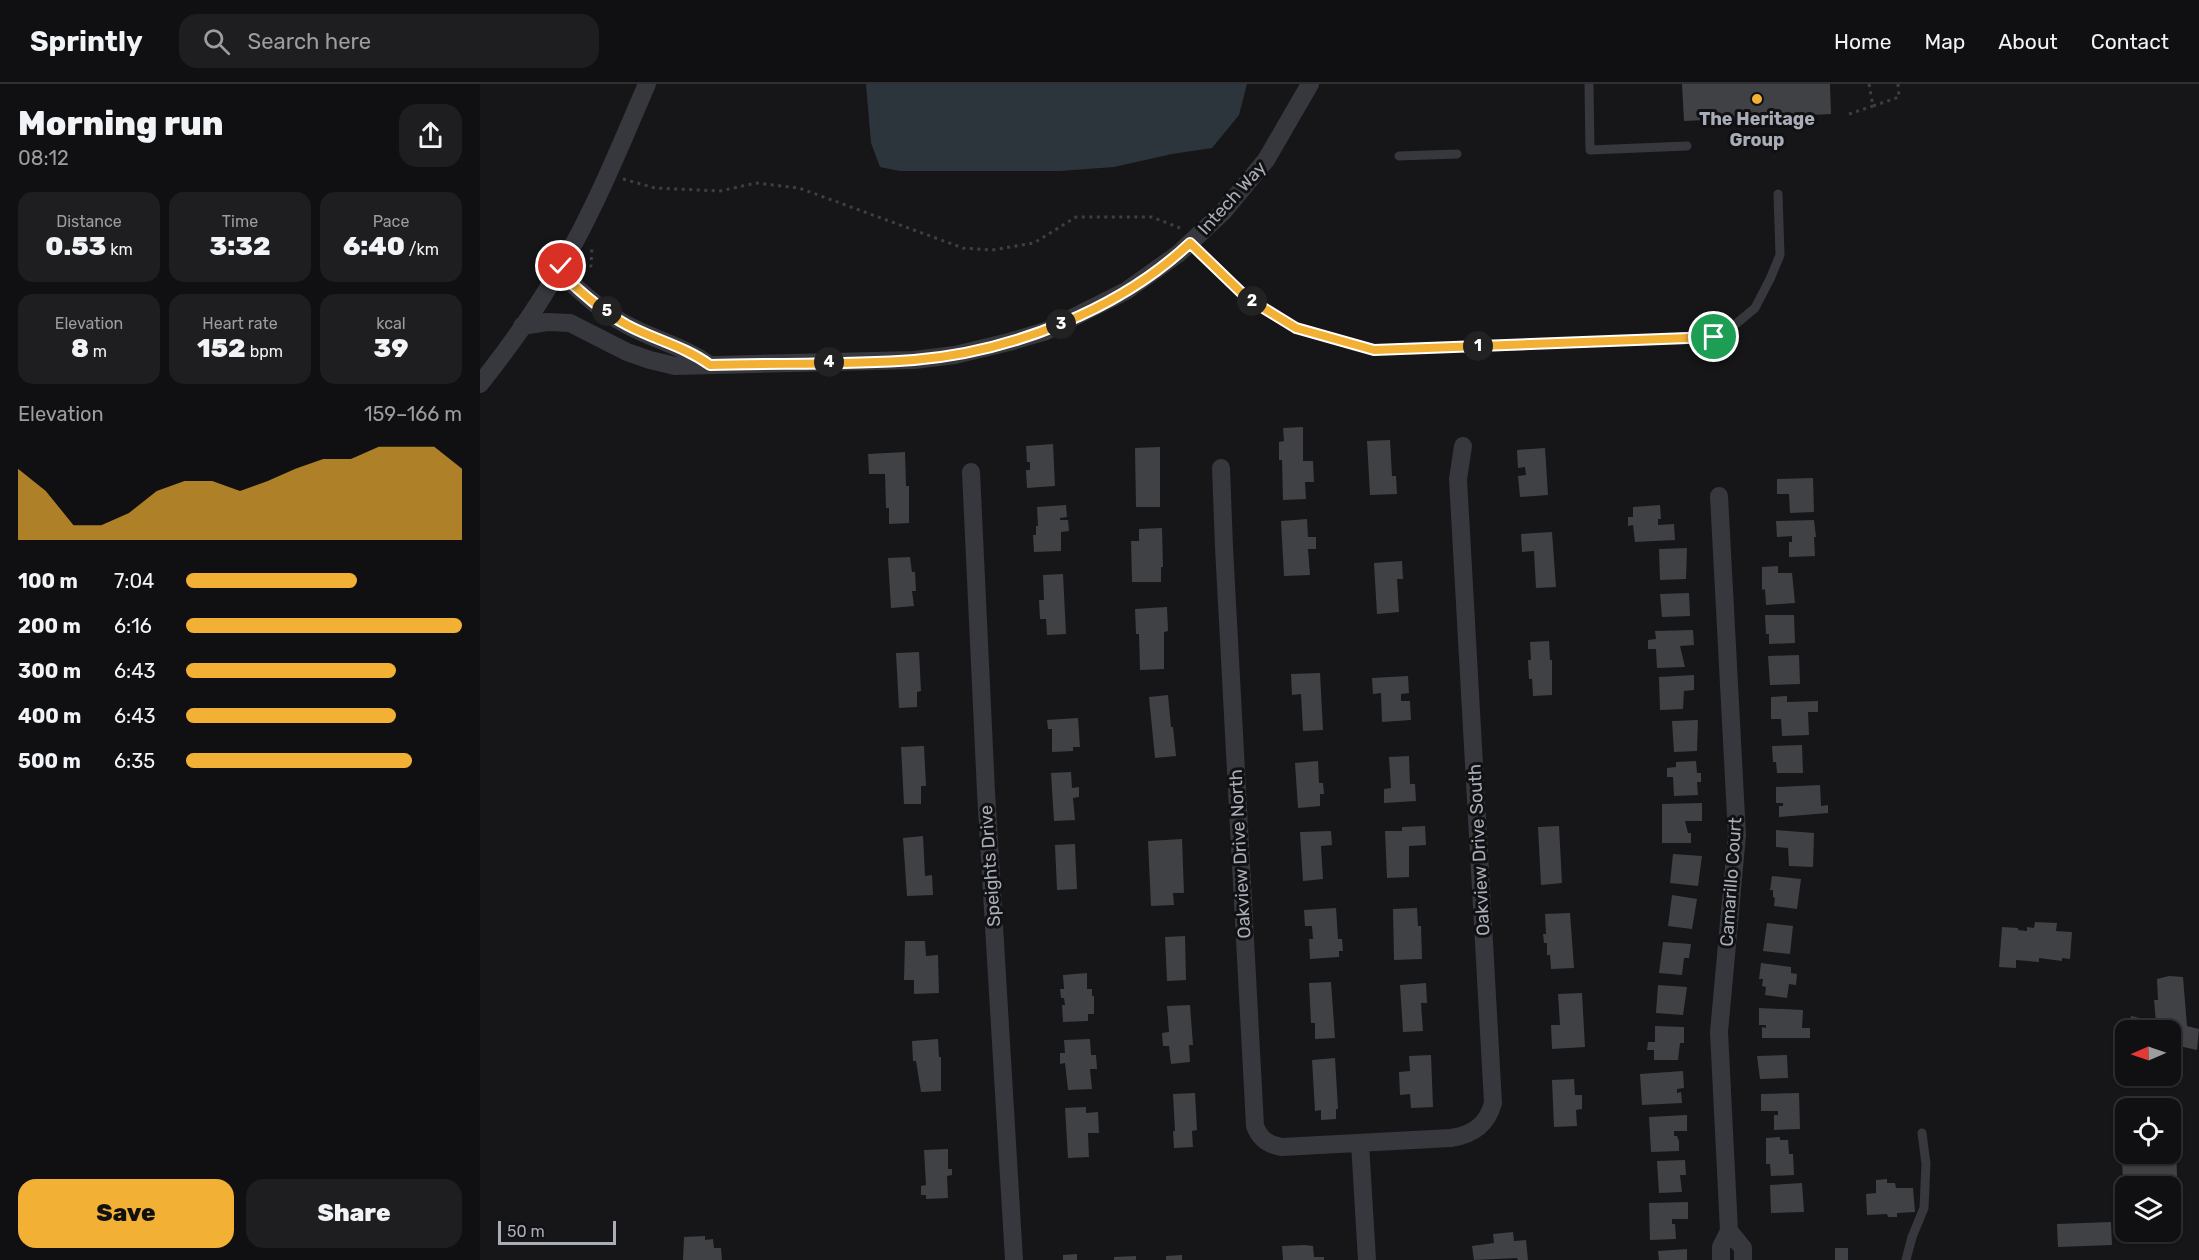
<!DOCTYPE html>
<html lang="en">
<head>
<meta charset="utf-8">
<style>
  :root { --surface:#101012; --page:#1e1e20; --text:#f1f3f6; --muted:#9c9d9f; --line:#303032; --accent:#f2b134 }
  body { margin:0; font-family:Rubik,sans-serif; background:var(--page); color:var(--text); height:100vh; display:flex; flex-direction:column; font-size:22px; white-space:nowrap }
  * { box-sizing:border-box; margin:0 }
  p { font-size:20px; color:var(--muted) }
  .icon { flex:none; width:33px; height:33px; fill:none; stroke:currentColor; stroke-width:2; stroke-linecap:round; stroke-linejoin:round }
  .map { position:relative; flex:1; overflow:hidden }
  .drawer { display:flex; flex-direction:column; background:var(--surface); width:480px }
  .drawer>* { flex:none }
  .needle { width:39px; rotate:268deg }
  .fabs { position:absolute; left:1635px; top:936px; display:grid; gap:12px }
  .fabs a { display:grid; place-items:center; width:66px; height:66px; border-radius:12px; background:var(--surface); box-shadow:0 2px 4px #0004,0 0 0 2px var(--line); font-size:30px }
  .scale { position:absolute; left:18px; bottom:15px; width:118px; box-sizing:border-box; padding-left:6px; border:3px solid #a8adb8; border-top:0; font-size:16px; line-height:21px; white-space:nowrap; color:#a8adb8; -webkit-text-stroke:4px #111113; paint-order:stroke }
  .pin { position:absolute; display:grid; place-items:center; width:51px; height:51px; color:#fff; margin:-26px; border:3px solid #fff; border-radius:50%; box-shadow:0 2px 6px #0007 }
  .km { position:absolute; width:30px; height:30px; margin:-15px; border-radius:50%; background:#222; color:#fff; font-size:16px; line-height:30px; text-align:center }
  .round { display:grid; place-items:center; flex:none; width:63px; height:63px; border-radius:18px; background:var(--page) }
  .headline { display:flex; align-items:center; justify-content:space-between; height:102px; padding:0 18px }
  h1 { font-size:33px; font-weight:800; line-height:45px }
  .figures { display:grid; grid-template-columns:repeat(3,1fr); gap:9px; height:102px; padding:6px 18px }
  .figures div { display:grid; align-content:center; border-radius:15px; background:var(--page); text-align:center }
  .figures b { font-size:26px; font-weight:800 }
  .figures small { font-size:16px; font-weight:400 }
  .figures p { font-size:16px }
  .chart { height:168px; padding:12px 18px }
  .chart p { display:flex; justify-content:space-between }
  .chart svg { width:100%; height:108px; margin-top:6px; fill:var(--accent); opacity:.7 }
  .primary-button { display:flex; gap:12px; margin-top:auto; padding:12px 18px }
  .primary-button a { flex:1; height:69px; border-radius:18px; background:var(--accent); color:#111; font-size:24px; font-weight:800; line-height:69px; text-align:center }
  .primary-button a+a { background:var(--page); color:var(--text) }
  ul { padding:0 18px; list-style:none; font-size:20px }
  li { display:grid; grid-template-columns:96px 72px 1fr; align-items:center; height:45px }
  li i { height:15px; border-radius:8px; background:var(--accent) }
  header { display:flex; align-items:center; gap:36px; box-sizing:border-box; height:84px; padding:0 30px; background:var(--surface); border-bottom:2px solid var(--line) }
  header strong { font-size:28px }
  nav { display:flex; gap:33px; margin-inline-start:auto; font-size:21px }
  .search { width:420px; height:54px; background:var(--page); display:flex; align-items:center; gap:15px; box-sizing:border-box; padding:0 21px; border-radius:18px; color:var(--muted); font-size:22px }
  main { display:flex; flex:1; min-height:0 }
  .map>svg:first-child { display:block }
  .water { fill:#2c353c }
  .building { fill:#404145 }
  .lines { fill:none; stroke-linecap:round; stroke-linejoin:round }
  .path { stroke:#3d3f44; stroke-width:3; stroke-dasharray:3 4.5; stroke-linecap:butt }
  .service { stroke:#37383d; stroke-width:9 }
  .minor { stroke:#37383d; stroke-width:18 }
  .route-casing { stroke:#fff; stroke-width:12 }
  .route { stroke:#f2b134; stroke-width:8 }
  .poi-dot { fill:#f2b134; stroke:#111113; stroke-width:2 }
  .labels { text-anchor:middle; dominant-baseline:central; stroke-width:6; stroke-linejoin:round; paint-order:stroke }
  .poi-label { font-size:18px; font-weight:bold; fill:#a8adb8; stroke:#111113 }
  .street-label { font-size:18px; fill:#a8adb8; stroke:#111113 }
</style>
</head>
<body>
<header>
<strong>Sprintly</strong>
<div class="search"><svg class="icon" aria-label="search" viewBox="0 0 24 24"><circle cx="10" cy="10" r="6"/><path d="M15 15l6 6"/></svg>Search here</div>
<nav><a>Home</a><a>Map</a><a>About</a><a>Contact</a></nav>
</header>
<main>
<section class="drawer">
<div class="headline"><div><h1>Morning run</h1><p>08:12</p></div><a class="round"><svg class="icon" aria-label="share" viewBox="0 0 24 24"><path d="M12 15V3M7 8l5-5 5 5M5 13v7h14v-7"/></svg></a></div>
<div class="figures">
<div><p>Distance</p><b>0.53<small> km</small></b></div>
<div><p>Time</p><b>3:32</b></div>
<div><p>Pace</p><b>6:40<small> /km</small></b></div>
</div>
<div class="figures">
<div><p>Elevation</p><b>8<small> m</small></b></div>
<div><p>Heart rate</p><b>152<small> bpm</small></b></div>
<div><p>kcal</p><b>39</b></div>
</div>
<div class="chart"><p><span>Elevation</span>159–166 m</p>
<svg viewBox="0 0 160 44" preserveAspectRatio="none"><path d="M0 44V15L10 24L20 38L30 38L40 33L50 24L60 20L70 20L80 24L90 20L100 15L110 11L120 11L130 6L140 6L150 6L160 15V44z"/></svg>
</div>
<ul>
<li><b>100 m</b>7:04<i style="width:62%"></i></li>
<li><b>200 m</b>6:16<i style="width:100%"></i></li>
<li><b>300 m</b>6:43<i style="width:76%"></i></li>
<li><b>400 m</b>6:43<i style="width:76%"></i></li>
<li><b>500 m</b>6:35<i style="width:82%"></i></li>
</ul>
<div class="primary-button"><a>Save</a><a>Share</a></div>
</section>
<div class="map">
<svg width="1719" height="1176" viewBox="0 0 1719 1176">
  <rect width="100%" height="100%" fill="#161618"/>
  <!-- water -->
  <path class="water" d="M 386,0 L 767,0 L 759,31 L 732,64 L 692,70 L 634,83 L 580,87 L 420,87 L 400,83 L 391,59 Z"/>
  <!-- building -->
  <path class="building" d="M 1202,0 L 1350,0 L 1351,30 L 1204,37 Z
    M 823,343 L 823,377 L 833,377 L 834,398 L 825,398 L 826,415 L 803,416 L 802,376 L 799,376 L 799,358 L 804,357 L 803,344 Z
    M 910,356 L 912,392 L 916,392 L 917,410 L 890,411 L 887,357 Z
    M 573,360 L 575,402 L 547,404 L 546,386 L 550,386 L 550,378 L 547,378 L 546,362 Z
    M 680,363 L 680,423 L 656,423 L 655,364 Z
    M 1065,364 L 1068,411 L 1040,413 L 1038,392 L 1046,391 L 1045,383 L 1038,384 L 1037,366 Z
    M 425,368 L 426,402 L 429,402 L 429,439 L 409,440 L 409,424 L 406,424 L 405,390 L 389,390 L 388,370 Z
    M 1333,394 L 1334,428 L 1310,429 L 1309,410 L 1297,410 L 1297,395 Z
    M 586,421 L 587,433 L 580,434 L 580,436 L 588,436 L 589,447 L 581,448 L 581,467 L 554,468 L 553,451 L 556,451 L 556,442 L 558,442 L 557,423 Z
    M 1180,421 L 1181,435 L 1178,435 L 1178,441 L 1194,440 L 1195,456 L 1155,458 L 1153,441 L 1148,442 L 1148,433 L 1153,433 L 1153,423 Z
    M 827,435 L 828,453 L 836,453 L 836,465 L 828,465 L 830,491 L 804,492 L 801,437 Z
    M 1334,436 L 1336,453 L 1334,453 L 1335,472 L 1309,473 L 1309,458 L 1312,458 L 1312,452 L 1297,453 L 1296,437 Z
    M 682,444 L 683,483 L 681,483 L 681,498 L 652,498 L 651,457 L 659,457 L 659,445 Z
    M 1072,448 L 1076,503 L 1056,504 L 1054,467 L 1042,468 L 1041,450 Z
    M 1207,464 L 1206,495 L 1180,496 L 1179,465 Z
    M 430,473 L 432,488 L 435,488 L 436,507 L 432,507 L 434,522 L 411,524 L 408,474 Z
    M 922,477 L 923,495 L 917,495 L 919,528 L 897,530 L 894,479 Z
    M 1298,482 L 1298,489 L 1312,489 L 1315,519 L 1286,521 L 1285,505 L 1282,506 L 1282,483 Z
    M 583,490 L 586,550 L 567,551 L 566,535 L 560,535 L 559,516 L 564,516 L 563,491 Z
    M 1209,509 L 1210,532 L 1182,533 L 1180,510 Z
    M 687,523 L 688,547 L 684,548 L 684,585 L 660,586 L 659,550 L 656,550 L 655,525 Z
    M 1285,531 L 1314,531 L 1315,559 L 1289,560 L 1289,550 L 1286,550 Z
    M 1213,546 L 1214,561 L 1200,562 L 1205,583 L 1177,584 L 1176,565 L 1168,565 L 1168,556 L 1176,555 L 1175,547 Z
    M 1069,557 L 1070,576 L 1072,576 L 1072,611 L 1053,612 L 1052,595 L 1049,595 L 1048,576 L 1051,576 L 1050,558 Z
    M 439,568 L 441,607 L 437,608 L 437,623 L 419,624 L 416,569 Z
    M 1319,571 L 1320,600 L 1290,601 L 1288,572 Z
    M 840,589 L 843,646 L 823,647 L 821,610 L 812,611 L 811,590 Z
    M 1214,591 L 1214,606 L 1204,607 L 1203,625 L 1180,626 L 1179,593 Z
    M 928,592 L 929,609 L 921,610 L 921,617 L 930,617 L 931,636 L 902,638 L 901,609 L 893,610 L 892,594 Z
    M 688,611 L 691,643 L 693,643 L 696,672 L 675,674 L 669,613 Z
    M 1307,612 L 1307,618 L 1338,617 L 1338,628 L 1328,628 L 1329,651 L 1302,652 L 1301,635 L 1291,635 L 1291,613 Z
    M 598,634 L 600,663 L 593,663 L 593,667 L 572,668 L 572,645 L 568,645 L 567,636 Z
    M 1218,636 L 1217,667 L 1194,668 L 1192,637 Z
    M 1322,661 L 1323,689 L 1297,689 L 1296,678 L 1293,678 L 1292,662 Z
    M 444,662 L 446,702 L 441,702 L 441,720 L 424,720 L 421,663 Z
    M 929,672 L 930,700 L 935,700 L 936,717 L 904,719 L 904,705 L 911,704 L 909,673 Z
    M 838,677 L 839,699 L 843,699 L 844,710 L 840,710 L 840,722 L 818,724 L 815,679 Z
    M 1216,677 L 1217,689 L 1221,689 L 1221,698 L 1217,698 L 1218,711 L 1194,712 L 1193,693 L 1187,693 L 1187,684 L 1196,683 L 1196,678 Z
    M 591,688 L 592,704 L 599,703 L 599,713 L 593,714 L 595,736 L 574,737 L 571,689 Z
    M 1340,701 L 1341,722 L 1348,721 L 1348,729 L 1299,733 L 1299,722 L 1303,722 L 1303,719 L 1296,719 L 1296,703 Z
    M 1222,719 L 1222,737 L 1205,737 L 1208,749 L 1211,749 L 1211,759 L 1182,759 L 1182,720 Z
    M 945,742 L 946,761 L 929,762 L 929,793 L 907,794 L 905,747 L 922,747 L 922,743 Z
    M 1079,742 L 1082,799 L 1061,801 L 1058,743 Z
    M 1296,746 L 1334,749 L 1333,783 L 1309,782 L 1308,764 L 1296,763 Z
    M 851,747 L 852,761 L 841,762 L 843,795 L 823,797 L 820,748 Z
    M 443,752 L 445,792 L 452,791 L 453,811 L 427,812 L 423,754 Z
    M 702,755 L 704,809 L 693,809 L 694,821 L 671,822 L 668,757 Z
    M 595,760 L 597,805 L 577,806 L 575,761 Z
    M 1193,770 L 1222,772 L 1218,802 L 1190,799 Z
    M 1292,792 L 1321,795 L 1317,825 L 1294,822 L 1295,814 L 1293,813 L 1293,806 L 1290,806 Z
    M 1192,811 L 1217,815 L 1212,845 L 1188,842 Z
    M 856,824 L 858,855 L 862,855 L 863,867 L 859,867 L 859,873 L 830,875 L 829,855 L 833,855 L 832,842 L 825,842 L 824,826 Z
    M 937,824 L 938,842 L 941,842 L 942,875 L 914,876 L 913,825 Z
    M 1090,829 L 1094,884 L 1071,885 L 1070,871 L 1067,871 L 1067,859 L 1064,859 L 1063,850 L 1066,850 L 1065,830 Z
    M 1555,838 L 1577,839 L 1576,847 L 1592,848 L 1590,875 L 1582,874 L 1582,877 L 1559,874 L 1559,878 L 1536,876 L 1536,884 L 1519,883 L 1522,843 L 1538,844 L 1538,846 L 1547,847 L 1547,843 L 1554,844 Z
    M 1287,839 L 1313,842 L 1310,870 L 1283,867 Z
    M 705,852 L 706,896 L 687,897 L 685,853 Z
    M 425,857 L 445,857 L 446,872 L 458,871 L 459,909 L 434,910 L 434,896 L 424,896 Z
    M 1183,858 L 1211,860 L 1209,874 L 1204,874 L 1202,891 L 1179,889 Z
    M 1281,879 L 1311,883 L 1311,889 L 1317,890 L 1316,901 L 1309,900 L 1307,914 L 1285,911 L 1286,903 L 1282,902 L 1283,895 L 1279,895 Z
    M 607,889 L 607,905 L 612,905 L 612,912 L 614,912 L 614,930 L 608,930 L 608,937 L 583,938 L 582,921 L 585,921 L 584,914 L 581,914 L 580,905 L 584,905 L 583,891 Z
    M 1689,892 L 1703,893 L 1707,942 L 1719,945 L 1717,966 L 1690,960 L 1690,946 L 1648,946 L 1651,932 L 1676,938 L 1674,916 L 1678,916 L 1677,895 Z
    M 851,898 L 855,954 L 835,955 L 835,939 L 831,939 L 829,899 Z
    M 946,899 L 947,919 L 941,919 L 943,947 L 923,948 L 920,901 Z
    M 1178,901 L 1207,903 L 1203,931 L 1176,929 Z
    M 1102,909 L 1105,963 L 1072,965 L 1071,941 L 1080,941 L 1078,910 Z
    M 710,921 L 713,961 L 709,961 L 710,978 L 691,980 L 689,962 L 683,962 L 682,949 L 689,948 L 687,922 Z
    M 1279,924 L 1323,926 L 1322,944 L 1330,944 L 1330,954 L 1282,954 L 1282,943 L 1286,944 L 1286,941 L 1279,941 Z
    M 1175,942 L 1204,943 L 1204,959 L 1200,959 L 1198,976 L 1174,976 L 1174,966 L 1167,966 L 1168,958 L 1175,958 Z
    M 458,955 L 459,973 L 461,973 L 461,1007 L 441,1008 L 436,977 L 433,977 L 432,957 Z
    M 610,955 L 611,971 L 616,971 L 617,985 L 610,985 L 612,1005 L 588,1006 L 585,979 L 580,980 L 580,969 L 585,969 L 584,956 Z
    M 951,971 L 953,1023 L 931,1024 L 930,1010 L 920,1011 L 919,988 L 930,987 L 929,972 Z
    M 1307,971 L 1308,994 L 1280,995 L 1277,972 Z
    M 855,974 L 858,1025 L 856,1025 L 856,1035 L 841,1036 L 841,1026 L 835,1027 L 832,976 Z
    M 1203,987 L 1204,1004 L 1197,1005 L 1197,1009 L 1201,1008 L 1202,1019 L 1162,1021 L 1160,990 Z
    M 1094,995 L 1095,1011 L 1102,1011 L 1102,1025 L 1096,1026 L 1097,1042 L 1074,1043 L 1072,996 Z
    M 715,1009 L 717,1046 L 712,1047 L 713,1063 L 694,1064 L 693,1047 L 695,1047 L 693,1010 Z
    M 1319,1009 L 1320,1045 L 1294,1046 L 1294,1031 L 1298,1031 L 1298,1027 L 1281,1027 L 1281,1010 Z
    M 606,1023 L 606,1029 L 618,1028 L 619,1049 L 608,1049 L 609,1073 L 588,1074 L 585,1024 Z
    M 1207,1031 L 1207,1047 L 1194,1047 L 1194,1052 L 1197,1052 L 1199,1057 L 1199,1067 L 1171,1068 L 1169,1033 Z
    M 1300,1053 L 1300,1056 L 1308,1056 L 1309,1070 L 1313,1070 L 1314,1091 L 1291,1092 L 1290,1080 L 1286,1080 L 1286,1054 Z
    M 1696,1059 L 1697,1092 L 1643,1095 L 1641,1063 L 1646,1062 L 1646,1070 L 1690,1070 L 1690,1060 Z
    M 468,1065 L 468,1085 L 472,1085 L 472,1091 L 467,1092 L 468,1114 L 446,1115 L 446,1111 L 441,1111 L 441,1102 L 446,1101 L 444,1066 Z
    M 1205,1076 L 1206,1091 L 1200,1091 L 1202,1108 L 1179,1109 L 1177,1077 Z
    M 1407,1095 L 1407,1099 L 1415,1099 L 1416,1104 L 1433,1104 L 1435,1128 L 1417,1129 L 1417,1133 L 1408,1133 L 1407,1130 L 1387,1131 L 1386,1110 L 1396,1109 L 1396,1096 Z
    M 1322,1099 L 1324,1128 L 1291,1129 L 1290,1101 Z
    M 1208,1118 L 1208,1135 L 1192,1135 L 1192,1140 L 1195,1140 L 1196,1155 L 1170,1156 L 1169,1119 Z
    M 1631,1138 L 1632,1161 L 1578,1163 L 1577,1140 Z
    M 1033,1148 L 1034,1157 L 1046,1156 L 1048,1176 L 1038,1176 L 1037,1174 L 994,1176 L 992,1162 L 1014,1159 L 1013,1150 Z
    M 225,1152 L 225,1156 L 233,1155 L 234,1164 L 241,1164 L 242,1176 L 203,1176 L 204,1153 Z
    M 825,1161 L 833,1162 L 834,1173 L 844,1173 L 844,1176 L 803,1176 L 802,1162 Z
    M 1355,1164 L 1368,1164 L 1368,1176 L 1355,1176 Z
    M 1207,1165 L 1207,1176 L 1179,1176 L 1178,1167 Z
    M 597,1170 L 597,1176 L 583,1176 L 583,1171 Z
    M 702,1171 L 702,1176 L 686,1176 L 686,1172 Z
    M 656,1172 L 656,1176 L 634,1176 L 634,1173 Z"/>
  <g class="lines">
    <!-- path -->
    <path class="path" d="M 1389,0 L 1393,22 L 1419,13 L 1418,0
      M 1369,30 L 1393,22
      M 143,95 L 175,104 L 240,107 L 276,99 L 319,104 L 483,164 L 512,166 L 554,159 L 596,133 L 672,133 L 700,144
      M 102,182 L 111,182 L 112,162"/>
    <!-- service -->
    <path class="service" d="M 1109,0 L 1110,66 L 1207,62
      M 919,72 L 977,70
      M 710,159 L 767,214 L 816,244 L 894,266 L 1234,253 L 1257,239 L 1275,224 L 1290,195 L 1300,171 L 1298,110
      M 1426,1176 L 1432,1153 L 1444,1124 L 1446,1080 L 1442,1049"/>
    <!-- minor -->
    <path class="minor" d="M 78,187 C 99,206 121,227 147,241 C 175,256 203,262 230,281
      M 42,242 L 67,238 L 90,239 L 147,268 L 170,276 L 195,282 L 434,276 L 475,271 L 529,258 L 566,247 L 646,207 L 698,170 L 743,128 L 786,76 L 830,0
      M 0,300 C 44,245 85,182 115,118 C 134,79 150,39 167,0
      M 741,384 L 744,463 L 775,1042 C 780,1055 788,1061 802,1063 L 971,1054 C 993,1051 1007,1041 1013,1019 L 978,395 L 983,362
      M 491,388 L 506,708 L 534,1176
      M 1239,412 L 1257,751 L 1239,948 L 1249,1147 L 1241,1163 L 1241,1176
      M 880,1059 L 887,1176
      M 1249,1147 L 1263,1164 L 1263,1176"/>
  </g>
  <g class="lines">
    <!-- route casing -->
    <g class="route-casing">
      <path id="route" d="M 81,182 L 78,187 C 99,206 121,227 147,241 C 175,256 204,262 230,281 C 297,279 367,281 434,276 C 531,268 639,226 710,159 L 767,214 L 816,244 L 894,266 L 1234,253"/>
    </g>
    <!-- route -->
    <use href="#route" class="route"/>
  </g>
  <!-- markers -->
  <circle class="poi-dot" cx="1277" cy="15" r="6"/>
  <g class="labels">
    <!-- poi labels -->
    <g class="poi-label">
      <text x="1277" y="35">The Heritage<tspan x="1277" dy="21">Group</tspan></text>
    </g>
    <!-- street labels -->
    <g class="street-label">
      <text transform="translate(752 114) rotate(-48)">Intech Way</text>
      <text transform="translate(999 766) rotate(-93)">Oakview Drive South</text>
      <text transform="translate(760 770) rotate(-93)">Oakview Drive North</text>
      <text transform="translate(510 782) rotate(-94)">Speights Drive</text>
      <text transform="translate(1251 798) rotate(-86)">Camarillo Court</text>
    </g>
  </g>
</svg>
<div class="fabs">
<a><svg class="needle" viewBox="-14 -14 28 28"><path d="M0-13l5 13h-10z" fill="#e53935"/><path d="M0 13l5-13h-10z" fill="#9c9d9f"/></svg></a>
<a><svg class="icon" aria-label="locate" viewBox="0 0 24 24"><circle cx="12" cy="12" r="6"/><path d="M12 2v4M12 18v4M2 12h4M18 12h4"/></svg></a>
<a><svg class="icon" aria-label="layers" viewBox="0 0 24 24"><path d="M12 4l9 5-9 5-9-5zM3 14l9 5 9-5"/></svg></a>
</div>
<div class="scale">50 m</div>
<div class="pin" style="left:1234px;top:253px;background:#1e9e55"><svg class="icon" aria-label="arrive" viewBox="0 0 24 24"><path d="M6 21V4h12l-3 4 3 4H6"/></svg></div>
<div class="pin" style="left:81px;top:182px;background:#d93025"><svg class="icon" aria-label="check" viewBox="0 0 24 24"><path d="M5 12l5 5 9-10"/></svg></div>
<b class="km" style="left:998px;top:262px">1</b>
<b class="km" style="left:772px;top:217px">2</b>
<b class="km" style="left:581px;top:240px">3</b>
<b class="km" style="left:349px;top:278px">4</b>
<b class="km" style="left:127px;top:227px">5</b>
</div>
</main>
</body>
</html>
